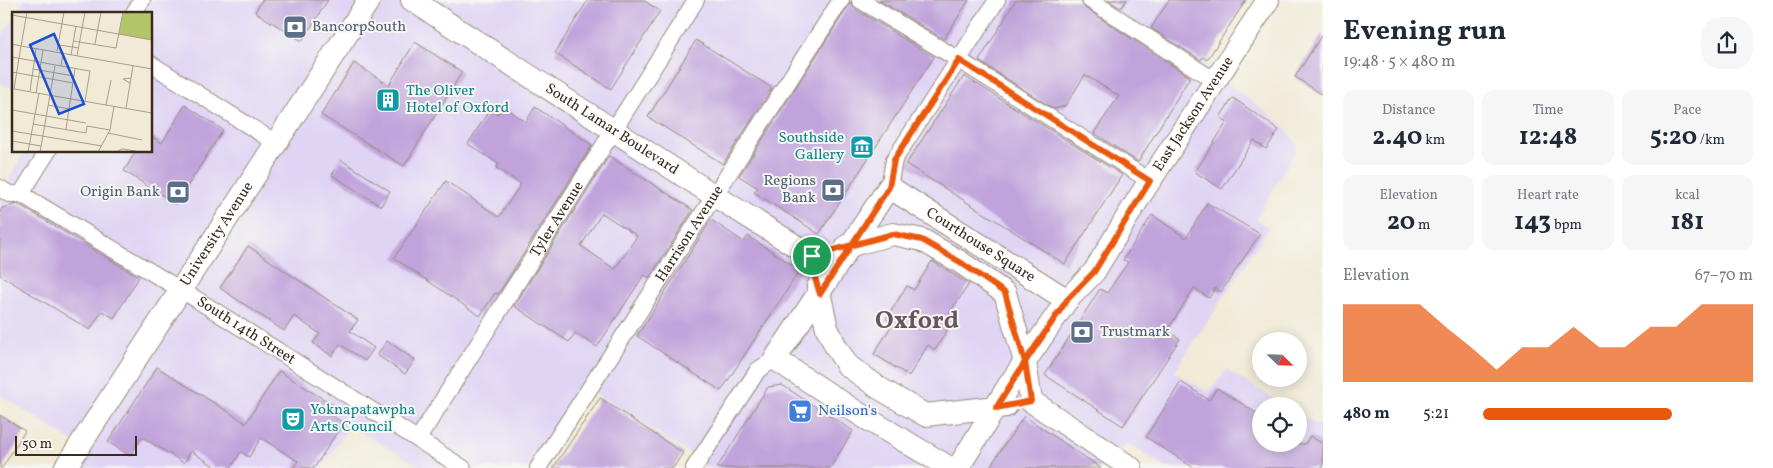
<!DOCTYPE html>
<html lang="en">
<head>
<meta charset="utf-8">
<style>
  :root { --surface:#fff; --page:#f6f6f7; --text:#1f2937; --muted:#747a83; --accent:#ea580c }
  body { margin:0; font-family:Vollkorn,serif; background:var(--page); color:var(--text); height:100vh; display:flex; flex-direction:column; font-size:19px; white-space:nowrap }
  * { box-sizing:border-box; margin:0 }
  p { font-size:16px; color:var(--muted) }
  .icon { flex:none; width:28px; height:28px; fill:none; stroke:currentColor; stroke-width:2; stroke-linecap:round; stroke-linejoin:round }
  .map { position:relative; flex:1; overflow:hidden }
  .panel { display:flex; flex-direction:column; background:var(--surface); width:450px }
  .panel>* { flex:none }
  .needle { width:32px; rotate:113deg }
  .tools { position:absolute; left:1252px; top:332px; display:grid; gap:10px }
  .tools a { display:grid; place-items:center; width:55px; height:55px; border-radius:50%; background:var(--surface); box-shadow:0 2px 12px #0003; font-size:25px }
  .scale { position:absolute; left:15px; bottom:12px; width:122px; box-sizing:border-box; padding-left:5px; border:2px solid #3b2a1e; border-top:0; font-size:14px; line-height:18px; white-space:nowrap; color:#3b2a1e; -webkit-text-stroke:4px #f6f6f2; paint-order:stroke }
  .pin { position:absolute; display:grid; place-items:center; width:42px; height:42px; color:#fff; margin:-21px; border:2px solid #fff; border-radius:50%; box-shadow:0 1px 5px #0007 }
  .round { display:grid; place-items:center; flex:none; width:52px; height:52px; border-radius:20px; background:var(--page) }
  .summary { display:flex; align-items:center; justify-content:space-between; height:85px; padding:0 20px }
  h1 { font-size:28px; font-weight:700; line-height:38px }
  .metrics { display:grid; grid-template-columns:repeat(3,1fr); gap:8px; height:85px; padding:5px 20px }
  .metrics div { display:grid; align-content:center; border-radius:12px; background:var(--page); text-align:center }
  .metrics b { font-size:25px; font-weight:700 }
  .metrics small { font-size:14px; font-weight:400 }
  .metrics p { font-size:14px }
  .chart { height:140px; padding:10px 20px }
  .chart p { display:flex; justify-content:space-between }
  .chart svg { width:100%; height:90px; margin-top:5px; fill:var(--accent); opacity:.7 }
  ul { padding:0 20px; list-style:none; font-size:16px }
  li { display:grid; grid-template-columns:80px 60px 1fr; align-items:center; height:38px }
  li i { height:12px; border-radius:6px; background:var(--accent) }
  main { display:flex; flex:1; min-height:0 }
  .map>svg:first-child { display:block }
  .built { fill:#e0d4f4 }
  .building { fill:#c0a3db; fill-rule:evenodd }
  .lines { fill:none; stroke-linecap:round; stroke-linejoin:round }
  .street-casing { stroke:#968a7a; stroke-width:18 }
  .secondary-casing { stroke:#968a7a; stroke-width:24 }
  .street { stroke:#fff; stroke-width:16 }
  .secondary { stroke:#fff; stroke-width:22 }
  .route-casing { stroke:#fff; stroke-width:10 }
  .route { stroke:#ea580c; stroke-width:6 }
  .labels { text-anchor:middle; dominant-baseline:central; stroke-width:4; stroke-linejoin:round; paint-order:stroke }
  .service-label { font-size:15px; fill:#4e5e75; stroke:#f6f6f2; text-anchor:start }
  .culture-label { font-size:15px; fill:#0d838f; stroke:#f6f6f2; text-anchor:start }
  .street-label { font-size:15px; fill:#3b2a1e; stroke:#f6f6f2 }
  .shop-label { font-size:15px; fill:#366cbe; stroke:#f6f6f2; text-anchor:start }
  .town-label { font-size:25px; font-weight:bold; fill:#6a5460; stroke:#f6f6f2 }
  .inset-road { fill:none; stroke:#a89d8c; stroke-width:1 }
  .view { fill:#1d4ed8; fill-opacity:0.15; stroke:#1d4ed8; stroke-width:2.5 }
  .inset-edge { fill:none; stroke:#3b2a1e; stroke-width:2.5 }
</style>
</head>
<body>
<main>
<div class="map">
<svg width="1323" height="468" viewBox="0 0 1323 468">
  <rect width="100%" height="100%" fill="#f6f6f2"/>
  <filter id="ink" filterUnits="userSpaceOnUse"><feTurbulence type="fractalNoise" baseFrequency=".02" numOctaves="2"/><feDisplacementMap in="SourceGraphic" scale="10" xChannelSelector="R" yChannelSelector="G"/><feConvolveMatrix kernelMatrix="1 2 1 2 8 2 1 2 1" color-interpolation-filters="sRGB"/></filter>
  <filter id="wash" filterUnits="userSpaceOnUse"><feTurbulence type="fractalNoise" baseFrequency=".0096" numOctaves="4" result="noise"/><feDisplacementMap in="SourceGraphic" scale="20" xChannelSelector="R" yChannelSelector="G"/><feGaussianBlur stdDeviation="1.12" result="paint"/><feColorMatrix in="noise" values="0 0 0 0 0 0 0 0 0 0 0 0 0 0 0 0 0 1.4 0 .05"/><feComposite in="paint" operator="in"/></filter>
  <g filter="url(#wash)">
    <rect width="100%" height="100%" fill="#f1ead6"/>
    <!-- built -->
    <path class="built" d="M 25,0 L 1247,0 L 1204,66 L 1281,123 L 1298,146 L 1256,219 L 1269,228 L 1174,372 L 1208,392 L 1227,370 L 1286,406 L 1261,406 L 1261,444 L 1299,444 L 1299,414 L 1323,429 L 1323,468 L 1167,468 L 1127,443 L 1111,468 L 703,468 L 705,463 L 582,385 L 529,468 L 423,468 L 350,426 L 321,468 L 80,468 L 90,452 L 0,395 L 0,195 L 25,151 L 151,151 L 151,14 L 16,14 Z
      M 14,17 L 14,90 L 0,82 L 0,39 Z"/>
    <g id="blocks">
      <!-- building -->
      <path class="building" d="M 262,0 L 328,0 L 302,41 L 255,12 Z
        M 588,0 L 643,0 L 660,11 L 611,89 L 555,53 Z
        M 879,0 L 969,0 L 944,39 Z
        M 1016,0 L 1080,0 L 1085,8 L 1190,77 L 1138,162 L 1094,133 L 1119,96 L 1085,75 L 1065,106 L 1054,109 L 979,61 Z
        M 1108,0 L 1127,0 L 1121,8 Z
        M 1169,0 L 1246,0 L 1207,60 L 1203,57 L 1201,60 L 1151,28 Z
        M 851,2 L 855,9 L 934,57 L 819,234 L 754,192 L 758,188 L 739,176 Z
        M 1323,33 L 1323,95 L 1295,77 Z
        M 696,40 L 772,88 L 723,164 L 648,117 Z
        M 415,42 L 462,72 L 404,166 L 321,115 L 354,63 L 389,85 Z
        M 964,76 L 1122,175 L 1065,264 L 906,164 Z
        M 1233,98 L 1279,130 L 1266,149 L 1254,140 L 1222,189 L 1195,172 L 1227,122 L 1220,117 Z
        M 185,105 L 223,130 L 176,204 L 124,171 L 136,151 L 151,151 L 151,136 L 162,143 Z
        M 503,106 L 526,122 L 535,107 L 592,145 L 498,294 L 495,293 L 480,316 L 394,258 L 446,181 L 499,217 L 521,184 L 496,168 L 499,164 L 468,144 L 490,109 L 498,114 Z
        M 609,156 L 693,210 L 649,278 L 644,275 L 597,347 L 575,333 L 569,342 L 514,306 ZM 602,213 L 637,236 L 615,269 L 581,246 Z
        M 341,160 L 390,191 L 381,206 L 332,175 Z
        M 1207,203 L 1260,234 L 1221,292 L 1215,288 L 1209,298 L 1194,288 L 1167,331 L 1180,339 L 1123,426 L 1045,375 L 1100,289 L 1107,293 L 1128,262 L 1123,260 L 1152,215 L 1186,238 Z
        M 18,204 L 139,277 L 114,318 L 102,311 L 90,330 L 0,275 L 0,212 L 2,208 Z
        M 711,220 L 744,242 L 748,236 L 800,270 L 721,391 L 637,336 Z
        M 248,246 L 358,320 L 350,331 L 374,348 L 365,361 L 340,344 L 332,356 L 313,343 L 320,334 L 294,316 L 284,331 L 220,288 Z
        M 932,261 L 969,284 L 949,314 L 955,317 L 935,350 L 928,345 L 909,376 L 874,354 L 893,323 L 886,319 L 907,286 L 914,290 Z
        M 387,341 L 415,360 L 405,374 L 377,355 Z
        M 157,367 L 246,423 L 279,371 L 336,407 L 331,415 L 343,423 L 314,468 L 293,468 L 298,461 L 261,438 L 249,457 L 241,452 L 231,468 L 217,468 L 191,451 L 184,463 L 142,437 L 130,456 L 108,442 Z
        M 1181,382 L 1209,400 L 1217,388 L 1261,416 L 1261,444 L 1305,444 L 1310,436 L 1323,444 L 1323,468 L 1194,468 L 1146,437 Z
        M 782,385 L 853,431 L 830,468 L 717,468 L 768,387 Z
        M 600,398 L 683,453 L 673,468 L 553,468 Z
        M 0,415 L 25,431 L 2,468 L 0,468 Z
        M 1024,416 L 1101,468 L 989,468 Z"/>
    </g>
  </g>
  <g filter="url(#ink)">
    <use href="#blocks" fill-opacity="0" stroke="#968a7a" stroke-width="1"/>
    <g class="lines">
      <!-- street casing -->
      <g class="street-casing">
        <g id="street">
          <path d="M 860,0 L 959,60 L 1150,181"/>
          <path d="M 1090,0 L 1215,81"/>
          <path d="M 133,14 L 142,0"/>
          <path d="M 151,64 L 276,143"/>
          <path d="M 889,187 L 894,160 L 997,0"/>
          <path id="s1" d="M 0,188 L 9,194 L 21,194 L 196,299 L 463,468"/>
          <path d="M 21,194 L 48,151"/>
          <path id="s2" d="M 418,439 L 696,0"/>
          <path id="s3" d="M 538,468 L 841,0"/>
          <path d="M 694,468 L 758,370 L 775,359"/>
        </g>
      </g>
      <!-- secondary casing -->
      <g class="secondary-casing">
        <g id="secondary">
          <path id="s4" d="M 412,0 L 715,196 L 812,256"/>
          <path d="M 847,246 L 893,234 L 922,240 L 960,262 L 1005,293 L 1025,362 L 1031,401"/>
          <path d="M 818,287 L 827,328 L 836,347 L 847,365 L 879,388 L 925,415 L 1006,406"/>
          <path d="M 1031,401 L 1131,468"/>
          <path id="s5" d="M 65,468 L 369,0"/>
          <path id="s6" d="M 950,468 L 864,417 L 775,359 L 889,187 L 1067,300"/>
          <path id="s7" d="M 958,468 L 1009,385 L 1067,300 L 1094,272 L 1140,196 L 1268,0"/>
        </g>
      </g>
      <!-- street -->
      <use href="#street" class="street"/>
      <!-- secondary -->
      <use href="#secondary" class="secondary"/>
    </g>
  </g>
  <g class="lines" filter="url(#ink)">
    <!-- route casing -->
    <g class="route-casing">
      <path id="route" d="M 812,256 L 893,234 L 922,240 L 960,262 L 1005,293 L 1025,362 L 996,408 L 1031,401 L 1025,362 L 1067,300 L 1094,272 L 1150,181 L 959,60 L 894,160 L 889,187 L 820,294 L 814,275 L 812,256"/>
    </g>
    <!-- route -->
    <use href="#route" class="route"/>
  </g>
  <!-- icons -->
  <defs>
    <g id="bank-square" transform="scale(1.25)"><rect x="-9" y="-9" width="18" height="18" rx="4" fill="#5c6f8a" stroke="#f6f6f2"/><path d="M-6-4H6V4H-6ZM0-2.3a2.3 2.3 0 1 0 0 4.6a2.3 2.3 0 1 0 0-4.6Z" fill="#fff"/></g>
    <g id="building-square" transform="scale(1.25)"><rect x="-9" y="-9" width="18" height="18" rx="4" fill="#0f9aa8" stroke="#f6f6f2"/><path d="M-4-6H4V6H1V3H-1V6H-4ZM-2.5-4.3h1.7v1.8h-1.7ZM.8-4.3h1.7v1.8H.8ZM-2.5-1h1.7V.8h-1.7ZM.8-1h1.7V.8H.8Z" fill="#fff"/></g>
    <g id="museum-square" transform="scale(1.25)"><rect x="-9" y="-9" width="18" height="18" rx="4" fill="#0f9aa8" stroke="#f6f6f2"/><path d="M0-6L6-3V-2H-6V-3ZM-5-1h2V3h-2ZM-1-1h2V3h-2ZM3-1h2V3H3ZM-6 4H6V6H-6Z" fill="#fff"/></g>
    <g id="supermarket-square" transform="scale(1.25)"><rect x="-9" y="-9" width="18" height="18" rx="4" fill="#3f7fe0" stroke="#f6f6f2"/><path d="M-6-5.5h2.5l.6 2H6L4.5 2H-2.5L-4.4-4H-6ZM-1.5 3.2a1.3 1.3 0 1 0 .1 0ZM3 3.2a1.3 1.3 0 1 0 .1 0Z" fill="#fff"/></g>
    <g id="theatre-square" transform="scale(1.25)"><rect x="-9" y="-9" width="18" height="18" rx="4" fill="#0f9aa8" stroke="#f6f6f2"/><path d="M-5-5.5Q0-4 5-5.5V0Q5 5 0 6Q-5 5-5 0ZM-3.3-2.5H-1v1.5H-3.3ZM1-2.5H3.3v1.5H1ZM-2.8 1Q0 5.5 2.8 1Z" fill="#fff"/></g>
  </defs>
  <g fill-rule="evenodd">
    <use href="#bank-square" x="295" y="27"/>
    <use href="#building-square" x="388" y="100"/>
    <use href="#museum-square" x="862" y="147"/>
    <use href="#bank-square" x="833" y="190"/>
    <use href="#bank-square" x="178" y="192"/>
    <use href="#bank-square" x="1082" y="332"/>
    <use href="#supermarket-square" x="800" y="411"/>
    <use href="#theatre-square" x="293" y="419"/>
  </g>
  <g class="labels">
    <!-- service labels -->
    <g class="service-label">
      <text x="312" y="27">BancorpSouth</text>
      <text x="816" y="181" text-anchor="end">Regions<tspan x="816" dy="17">Bank</tspan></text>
      <text x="160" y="192" text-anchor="end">Origin Bank</text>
      <text x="1100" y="332">Trustmark</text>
    </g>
    <!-- culture labels -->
    <g class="culture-label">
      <text x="406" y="91">The Oliver<tspan x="406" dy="17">Hotel of Oxford</tspan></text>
      <text x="844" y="138" text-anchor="end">Southside<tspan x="844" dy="17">Gallery</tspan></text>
      <text x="310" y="410">Yoknapatawpha<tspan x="310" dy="17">Arts Council</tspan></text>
    </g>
    <!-- street labels -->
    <g class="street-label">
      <text stroke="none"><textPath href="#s7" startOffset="426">East Jackson Avenue</textPath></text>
      <text stroke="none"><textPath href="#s4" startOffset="238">South Lamar Boulevard</textPath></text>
      <text stroke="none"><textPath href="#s2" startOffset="260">Tyler Avenue</textPath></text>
      <text stroke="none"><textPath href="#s5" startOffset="279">University Avenue</textPath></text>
      <text stroke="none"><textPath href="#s3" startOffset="279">Harrison Avenue</textPath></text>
      <text stroke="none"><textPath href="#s6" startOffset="521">Courthouse Square</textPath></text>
      <text stroke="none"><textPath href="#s1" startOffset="286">South 14th Street</textPath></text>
    </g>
    <!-- shop labels -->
    <g class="shop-label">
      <text x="818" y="411">Neilson's</text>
    </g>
    <!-- town labels -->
    <g class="town-label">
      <text x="917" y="321">Oxford</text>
    </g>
  </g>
  <!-- overview -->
  <g transform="translate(12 12)">
    <rect width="140" height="140" fill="#f1ead6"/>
    <path d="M 111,0 L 140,0 L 139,28 L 107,22 Z" fill="#b3c569"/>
    <path class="inset-road" d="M 15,0 L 9,34 L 140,57M 0,3 L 140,28M 61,29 L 104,36 L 111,0M 0,32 L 9,34 L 2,77 L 140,101M 83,32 L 89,0M 47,33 L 67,36M 45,39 L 52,0M 59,43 L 64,14M 65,44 L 73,0M 0,45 L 49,54 L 51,42M 49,54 L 78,59 L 73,89M 21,57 L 62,64M 0,60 L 61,71M 118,71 L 111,67 L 119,66M 18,79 L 24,37M 24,81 L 31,38M 36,93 L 57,97M 94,93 L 99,68M 114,96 L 121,54M 0,98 L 74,111M 21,112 L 74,121 L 75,114 L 98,118M 54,117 L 63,57M 0,119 L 90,134M 96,121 L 130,128M 0,129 L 29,134M 16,140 L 27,81M 28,140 L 43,54M 86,140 L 98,118 L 102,94M 104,140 L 110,137 L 124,139"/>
    <path class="view" d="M 42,22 L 72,92 L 47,102 L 18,33 Z"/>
    <rect width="140" height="140" class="inset-edge"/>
  </g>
</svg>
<div class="tools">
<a><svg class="needle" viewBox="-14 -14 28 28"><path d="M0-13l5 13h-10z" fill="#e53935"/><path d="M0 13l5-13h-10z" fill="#747a83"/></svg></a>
<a><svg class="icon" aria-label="locate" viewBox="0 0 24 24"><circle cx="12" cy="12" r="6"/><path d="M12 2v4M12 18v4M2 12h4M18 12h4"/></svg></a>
</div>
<div class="scale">50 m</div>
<div class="pin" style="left:812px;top:256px;background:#1e9e55"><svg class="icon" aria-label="arrive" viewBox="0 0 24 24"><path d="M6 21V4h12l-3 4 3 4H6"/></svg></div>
</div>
<section class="panel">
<div class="summary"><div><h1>Evening run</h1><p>19:48 · 5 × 480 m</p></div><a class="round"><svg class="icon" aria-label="share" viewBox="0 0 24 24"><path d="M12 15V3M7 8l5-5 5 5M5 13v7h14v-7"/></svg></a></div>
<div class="metrics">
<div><p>Distance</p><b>2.40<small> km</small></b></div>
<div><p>Time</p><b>12:48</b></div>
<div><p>Pace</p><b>5:20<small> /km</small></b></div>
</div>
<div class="metrics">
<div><p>Elevation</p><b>20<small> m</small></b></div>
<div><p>Heart rate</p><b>143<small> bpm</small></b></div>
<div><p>kcal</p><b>181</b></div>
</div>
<div class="chart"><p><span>Elevation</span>67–70 m</p>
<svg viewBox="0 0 160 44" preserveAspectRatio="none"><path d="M0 44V6L10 6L20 6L30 6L40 17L50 27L60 38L70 27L80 27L90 17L100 27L110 27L120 17L130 17L140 6L150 6L160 6V44z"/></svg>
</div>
<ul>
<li><b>480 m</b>5:21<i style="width:70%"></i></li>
</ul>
</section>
</main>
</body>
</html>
